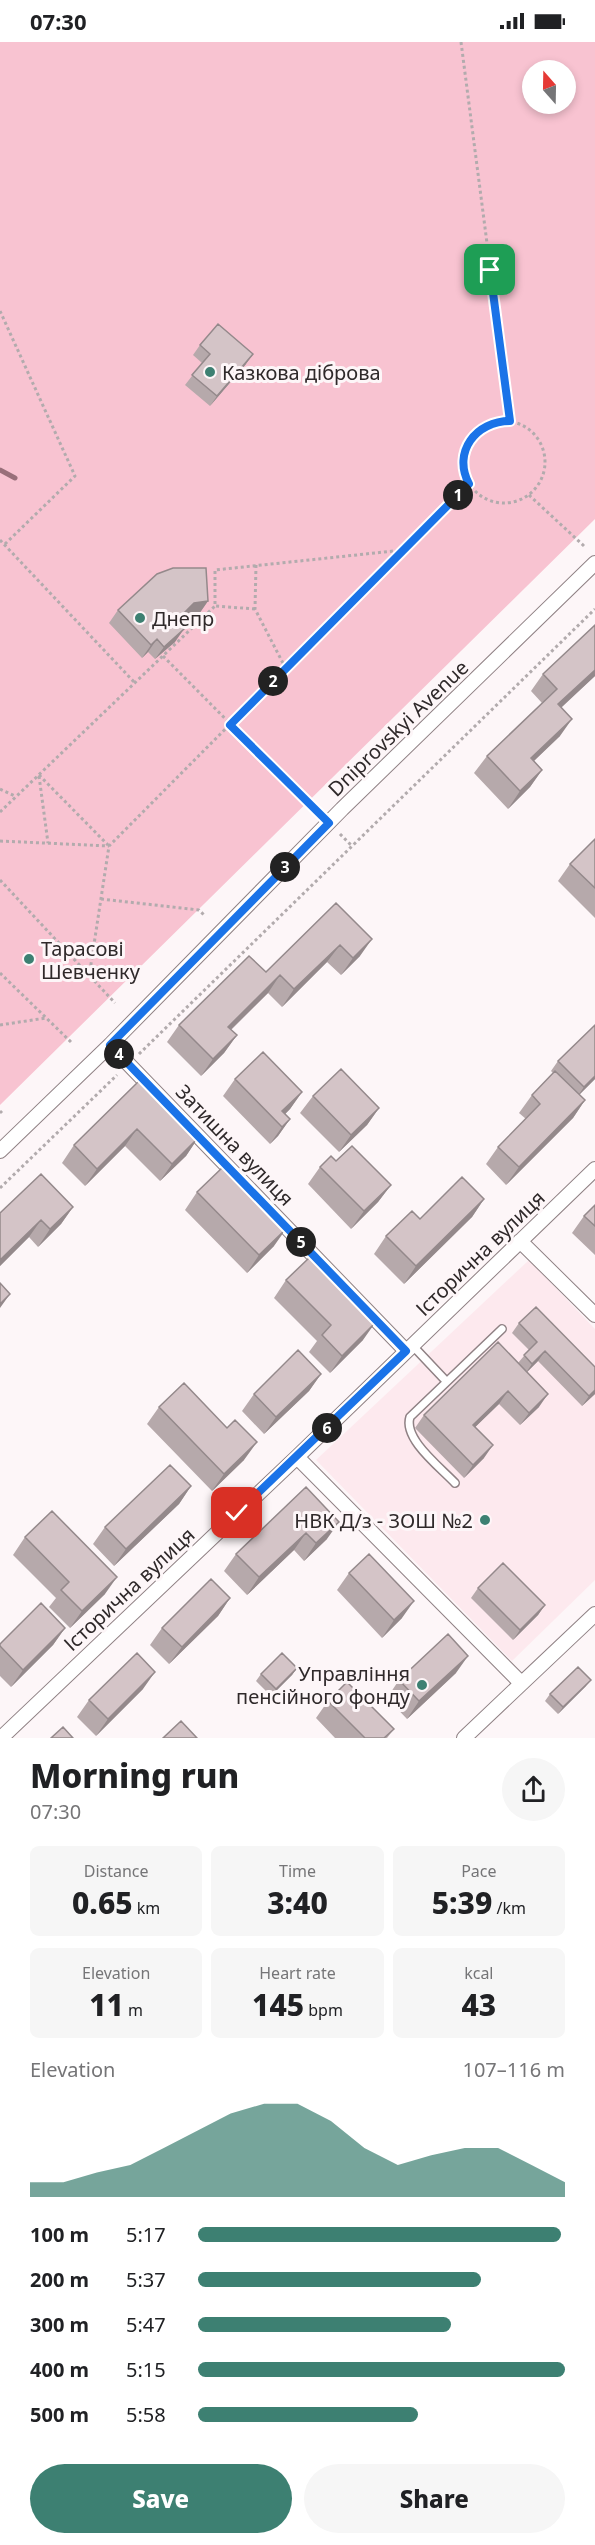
<!DOCTYPE html>
<html lang="en">
<head>
<meta charset="utf-8">
<style>
  :root { --surface:#fff; --page:#f6f6f6; --text:#202124; --muted:#757577; --accent:#3d8072 }
  body { margin:0; font-family:"Noto Sans",sans-serif; background:var(--page); color:var(--text); height:100vh; display:flex; flex-direction:column; font-size:22px; white-space:nowrap }
  * { box-sizing:border-box; margin:0 }
  p { font-size:20px; color:var(--muted) }
  .icon { flex:none; width:33px; height:33px; fill:none; stroke:currentColor; stroke-width:2; stroke-linecap:round; stroke-linejoin:round }
  .map { position:relative; height:1696px; overflow:hidden }
  .drawer { display:flex; flex-direction:column; background:var(--surface); flex:1 }
  .drawer>* { flex:none }
  .needle { width:39px; rotate:340deg }
  .buttons { position:absolute; left:522px; top:18px; display:grid; gap:12px }
  .buttons a { display:grid; place-items:center; width:54px; height:54px; border-radius:50%; background:var(--surface); box-shadow:0 3px 9px #0003; font-size:30px }
  .pin { position:absolute; display:grid; place-items:center; width:51px; height:51px; color:#fff; margin:-26px; border-radius:12px; box-shadow:0 3px 9px #0006 }
  .km { position:absolute; width:30px; height:30px; margin:-15px; border-radius:50%; background:#222; color:#fff; font-size:16px; line-height:30px; text-align:center }
  .round { display:grid; place-items:center; flex:none; width:63px; height:63px; border-radius:32px; background:var(--page) }
  .headline { display:flex; align-items:center; justify-content:space-between; height:102px; padding:0 30px }
  h1 { font-size:33px; font-weight:800; line-height:45px }
  .metrics { display:grid; grid-template-columns:repeat(3,1fr); gap:9px; height:102px; padding:6px 30px }
  .metrics div { display:grid; align-content:center; border-radius:9px; background:var(--page); text-align:center }
  .metrics b { font-size:30px; font-weight:800 }
  .metrics small { font-size:16px; font-weight:400 }
  .metrics p { font-size:16px }
  .chart { height:168px; padding:12px 30px }
  .chart p { display:flex; justify-content:space-between }
  .chart svg { width:100%; height:108px; margin-top:6px; fill:var(--accent); opacity:.7 }
  .primary-button { display:flex; gap:12px; margin-top:auto; padding:12px 30px }
  .primary-button a { flex:1; height:69px; border-radius:36px; background:var(--accent); color:#fff; font-size:24px; font-weight:800; line-height:69px; text-align:center }
  .primary-button a+a { background:var(--page); color:var(--text) }
  ul { padding:0 30px; list-style:none; font-size:20px }
  li { display:grid; grid-template-columns:96px 72px 1fr; align-items:center; height:45px }
  li i { height:15px; border-radius:8px; background:var(--accent) }
  .status { display:flex; justify-content:space-between; align-items:center; height:42px; padding:0 30px; background:var(--surface); direction:ltr }
  .status svg { height:16px; fill:currentColor }
  .map>svg:first-child { display:block }
  .built { fill:#fde9ee }
  .green { fill:#f8c3d1; fill-rule:evenodd }
  .lines { fill:none; stroke-linecap:round; stroke-linejoin:round }
  .stream { stroke:#996f7a; stroke-width:5 }
  .service-casing { stroke:#8f8184; stroke-width:10 }
  .minor-casing { stroke:#8f8184; stroke-width:16 }
  .path { stroke:#b2abad; stroke-width:3; stroke-dasharray:3 3; stroke-linecap:butt }
  .service { stroke:#fff; stroke-width:7 }
  .minor { stroke:#fff; stroke-width:14 }
  .wall { fill:#b6a9ab }
  .shaded-wall { fill:#94898b }
  .building { fill:#d4c4c7; stroke:#94898b; stroke-width:1.5 }
  .route-casing { stroke:#fff; stroke-width:12 }
  .route { stroke:#1a73e8; stroke-width:8 }
  .poi-dot { fill:#3d8072; stroke:#fdf6f8; stroke-width:2 }
  .labels { text-anchor:middle; dominant-baseline:central; stroke-width:6; stroke-linejoin:round; paint-order:stroke }
  .poi-label { font-size:20px; fill:#2f292a; stroke:#fdf6f8; text-anchor:start }
  .street-label { font-size:20px; fill:#2f292a; stroke:#fdf6f8 }
</style>
</head>
<body>
<div class="status"><b>07:30</b><svg viewBox="0 0 49 12"><path d="M0 12V9h3v3zM5 12V6h3v6zM10 12V3h3v9zM15 12V0h3v12zM26 1h20v11H26zM47 4h2v5h-2z"/></svg></div>
<div class="map">
<svg width="595" height="1696" viewBox="0 0 595 1696">
  <rect width="100%" height="100%" fill="#fdf6f8"/>
  <!-- built -->
  <path class="built" d="M 529,1218 L 595,1287 L 595,1538 L 512,1619 L 316,1418 Z"/>
  <!-- green -->
  <path class="green" d="M 0,0 L 595,0 L 595,477 L 0,1063 ZM 532,28 L 566,28 L 566,62 L 532,62 Z"/>
  <g class="lines">
    <!-- stream -->
    <path class="stream" d="M 0,428 L 15,436"/>
    <!-- service casing -->
    <g class="service-casing">
      <path id="service" d="M 412,1303 L 446,1339
        M 455,1441 C 440,1425 403,1397 410,1375 L 502,1287"/>
    </g>
    <!-- minor casing -->
    <g class="minor-casing">
      <path id="minor" d="M 110,1003 L 406,1309
        M 0,1109 L 110,1003 L 342,767 L 595,521
        M 520,1199 L 595,1273
        M 297,1415 L 521,1641
        M 1,1696 L 297,1415 L 595,1127
        M 464,1696 L 595,1572"/>
    </g>
    <!-- path -->
    <path class="path" d="M 461,0 L 510,379
      M 0,269 L 75,434 L 4,503
      M463 420a41 41 0 1 1 82 0a41 41 0 1 1-82 0Z
      M 529,453 L 584,504
      M 0,498 L 135,641
      M 256,523 L 255,567 L 286,627
      M 255,567 L 215,564 L 215,528 L 403,508
      M 163,614 L 318,770
      M 39,733 L 108,803
      M 39,734 L 48,801
      M 0,747 L 15,754
      M 0,770 L 215,564
      M 340,792 L 352,804
      M 0,799 L 109,804
      M 0,838 L 115,961
      M 101,857 L 199,868 L 205,874
      M 0,931 L 73,1002
      M 89,935 L 109,804 L 469,442
      M 0,983 L 46,976
      M 139,1012 L 595,567
      M 0,1069 L 2,1071
      M 0,1146 L 117,1033"/>
    <!-- service -->
    <use href="#service" class="service"/>
    <!-- minor -->
    <use href="#minor" class="minor"/>
  </g>
  <!-- wall -->
  <path class="wall" d="M 200,303 L 246,322 L 210,364 L 185,343 L 202,321 L 193,313 Z
    M 208,559 L 199,572 L 185,573 L 178,581 L 175,600 L 155,617 L 148,610 L 142,616 L 109,581 L 118,568 Z
    M 595,583 L 595,634 L 561,665 L 560,694 L 534,719 L 542,728 L 530,745 L 508,767 L 474,731 L 487,714 L 542,661 L 531,649 L 543,632 Z
    M 595,797 L 595,876 L 558,839 L 570,822 Z
    M 336,861 L 360,914 L 341,933 L 327,920 L 282,965 L 268,951 L 231,988 L 237,993 L 224,1011 L 201,1034 L 167,1000 L 179,983 L 266,930 Z
    M 595,983 L 595,1037 L 579,1053 L 585,1058 L 573,1076 L 506,1143 L 486,1122 L 498,1105 L 526,1077 L 519,1071 L 532,1053 L 553,1031 L 551,1029 L 558,1019 Z
    M 235,1037 L 302,1050 L 290,1067 L 285,1072 L 290,1077 L 278,1094 L 270,1102 L 223,1054 Z
    M 140,1038 L 198,1096 L 186,1114 L 160,1139 L 125,1104 L 85,1144 L 62,1121 L 74,1103 Z
    M 313,1054 L 379,1066 L 367,1083 L 339,1110 L 300,1071 Z
    M 336,1119 L 391,1143 L 378,1160 L 351,1187 L 308,1142 L 320,1125 Z
    M 197,1150 L 274,1204 L 247,1231 L 185,1168 Z
    M 484,1157 L 472,1175 L 404,1242 L 374,1212 L 386,1194 L 420,1177 Z
    M 595,1163 L 595,1213 L 572,1191 L 584,1174 Z
    M 73,1165 L 61,1182 L 38,1205 L 29,1195 L 0,1224 L 0,1171 Z
    M 286,1238 L 363,1298 L 330,1331 L 309,1310 L 317,1299 L 274,1256 Z
    M 519,1281 L 595,1325 L 595,1352 L 582,1364 L 538,1319 L 527,1330 L 539,1365 L 520,1383 L 499,1362 L 475,1385 L 484,1416 L 464,1436 L 415,1386 L 424,1373 L 518,1321 L 529,1308 L 512,1291 Z
    M 321,1332 L 309,1349 L 264,1392 L 242,1369 L 254,1352 Z
    M 159,1365 L 244,1418 L 212,1449 L 147,1382 Z
    M 191,1444 L 179,1462 L 114,1524 L 93,1502 L 105,1485 Z
    M 306,1445 L 327,1497 L 304,1519 L 294,1508 L 247,1553 L 224,1529 L 236,1512 Z
    M 25,1495 L 105,1552 L 70,1586 L 49,1565 L 56,1556 L 13,1513 Z
    M 349,1531 L 402,1576 L 382,1596 L 337,1548 Z
    M 478,1546 L 545,1563 L 538,1573 L 513,1598 L 471,1556 Z
    M 230,1556 L 218,1574 L 169,1622 L 150,1603 L 162,1586 Z
    M 65,1586 L 53,1603 L 11,1645 L 0,1634 L 0,1602 Z
    M 297,1626 L 292,1633 L 271,1654 L 256,1639 L 261,1632 Z
    M 456,1631 L 407,1677 L 387,1656 L 399,1638 Z
    M 586,1644 L 558,1672 L 545,1659 L 550,1652 Z
    M 143,1647 L 96,1694 L 77,1675 L 89,1658 Z
    M 328,1659 L 394,1687 L 387,1696 L 335,1696 L 316,1676 Z"/>
  <!-- shaded-wall -->
  <path class="shaded-wall" d="M 253,312 L 246,322 L 210,364 L 217,354 Z
    M 208,559 L 199,572 L 185,573 L 167,591 L 176,579 L 194,561 Z
    M 184,587 L 175,600 L 155,617 L 164,605 Z
    M 157,597 L 148,610 L 142,616 L 151,603 Z
    M 595,628 L 595,634 L 546,680 L 558,662 Z
    M 572,677 L 560,694 L 519,733 L 531,716 Z
    M 542,728 L 530,745 L 508,767 L 520,749 Z
    M 372,897 L 360,914 L 341,933 L 353,916 Z
    M 340,903 L 327,920 L 282,965 L 294,947 Z
    M 280,933 L 268,951 L 216,1002 L 228,985 Z
    M 237,993 L 224,1011 L 201,1034 L 213,1017 Z
    M 595,1034 L 595,1037 L 577,1055 L 584,1045 Z
    M 302,1050 L 290,1067 L 277,1080 L 282,1069 Z
    M 585,1058 L 573,1076 L 506,1143 L 519,1125 Z
    M 379,1066 L 367,1083 L 339,1110 L 351,1093 Z
    M 290,1077 L 278,1094 L 270,1102 L 282,1085 Z
    M 137,1087 L 125,1104 L 85,1144 L 97,1127 Z
    M 198,1096 L 186,1114 L 160,1139 L 172,1122 Z
    M 391,1143 L 378,1160 L 351,1187 L 364,1169 Z
    M 484,1157 L 472,1175 L 404,1242 L 416,1224 Z
    M 73,1165 L 61,1182 L 38,1205 L 50,1187 Z
    M 41,1178 L 29,1195 L 0,1224 L 0,1218 Z
    M 286,1187 L 274,1204 L 247,1231 L 259,1213 Z
    M 10,1252 L 0,1266 L 0,1262 Z
    M 375,1281 L 363,1298 L 330,1331 L 342,1314 Z
    M 545,1309 L 538,1319 L 525,1332 L 532,1322 Z
    M 321,1332 L 309,1349 L 264,1392 L 276,1375 Z
    M 595,1348 L 595,1352 L 582,1364 L 589,1354 Z
    M 508,1349 L 499,1362 L 464,1396 L 473,1383 Z
    M 548,1352 L 539,1365 L 520,1383 L 529,1371 Z
    M 257,1400 L 244,1418 L 212,1449 L 224,1432 Z
    M 493,1403 L 484,1416 L 464,1436 L 473,1423 Z
    M 191,1444 L 179,1462 L 114,1524 L 126,1507 Z
    M 339,1480 L 327,1497 L 304,1519 L 316,1501 Z
    M 306,1491 L 294,1508 L 247,1553 L 259,1535 Z
    M 117,1535 L 105,1552 L 70,1586 L 82,1569 Z
    M 230,1556 L 218,1574 L 169,1622 L 182,1605 Z
    M 414,1559 L 402,1576 L 382,1596 L 394,1578 Z
    M 545,1563 L 538,1573 L 513,1598 L 520,1588 Z
    M 65,1586 L 53,1603 L 11,1645 L 23,1628 Z
    M 468,1614 L 456,1631 L 407,1677 L 419,1659 Z
    M 297,1626 L 292,1633 L 271,1654 L 276,1647 Z
    M 155,1630 L 143,1647 L 96,1694 L 108,1677 Z
    M 591,1638 L 586,1644 L 558,1672 L 563,1665 Z"/>
  <!-- building -->
  <path class="building" d="M 218,282 L 253,312 L 217,354 L 192,333 L 210,312 L 200,303 Z
    M 173,526 L 206,526 L 208,559 L 194,561 L 176,579 L 184,587 L 164,605 L 157,597 L 151,603 L 118,568 L 157,532 Z
    M 595,583 L 595,628 L 558,662 L 572,677 L 531,716 L 542,728 L 520,749 L 487,714 L 557,647 L 543,632 Z
    M 595,797 L 595,846 L 570,822 Z
    M 336,861 L 372,897 L 353,916 L 340,903 L 294,947 L 280,933 L 228,985 L 237,993 L 213,1017 L 179,983 L 249,914 L 266,930 Z
    M 595,983 L 595,1034 L 584,1045 L 558,1019 Z
    M 263,1010 L 302,1050 L 282,1069 L 290,1077 L 282,1085 L 235,1037 Z
    M 341,1027 L 379,1066 L 351,1093 L 313,1054 Z
    M 555,1029 L 585,1058 L 519,1125 L 498,1105 L 540,1062 L 532,1053 Z
    M 140,1038 L 198,1096 L 172,1122 L 137,1087 L 97,1127 L 74,1103 Z
    M 352,1104 L 391,1143 L 364,1169 L 320,1125 L 331,1114 L 336,1119 Z
    M 224,1124 L 286,1187 L 259,1213 L 197,1150 Z
    M 41,1132 L 73,1165 L 50,1187 L 41,1178 L 0,1218 L 0,1171 Z
    M 462,1135 L 484,1157 L 416,1224 L 386,1194 L 412,1169 L 420,1177 Z
    M 595,1163 L 595,1184 L 584,1174 Z
    M 310,1215 L 375,1281 L 342,1314 L 322,1293 L 331,1283 L 286,1238 Z
    M 0,1241 L 10,1252 L 0,1262 Z
    M 536,1265 L 595,1325 L 595,1348 L 589,1354 L 545,1309 L 532,1322 L 524,1313 L 537,1300 L 519,1281 Z
    M 498,1300 L 548,1352 L 529,1371 L 508,1349 L 473,1383 L 493,1403 L 473,1423 L 424,1373 Z
    M 298,1308 L 321,1332 L 276,1375 L 254,1352 Z
    M 184,1341 L 227,1386 L 235,1378 L 257,1400 L 224,1432 L 159,1365 Z
    M 170,1423 L 191,1444 L 126,1507 L 105,1485 Z
    M 306,1445 L 339,1480 L 316,1501 L 306,1491 L 259,1535 L 236,1512 Z
    M 52,1469 L 117,1535 L 82,1569 L 61,1548 L 69,1540 L 25,1495 Z
    M 369,1512 L 414,1559 L 394,1578 L 349,1531 Z
    M 503,1521 L 545,1563 L 520,1588 L 478,1546 Z
    M 211,1537 L 230,1556 L 182,1605 L 162,1586 Z
    M 41,1561 L 65,1586 L 23,1628 L 0,1604 L 0,1602 Z
    M 448,1592 L 468,1614 L 419,1659 L 399,1638 Z
    M 137,1611 L 155,1630 L 108,1677 L 89,1658 Z
    M 282,1611 L 297,1626 L 276,1647 L 261,1632 Z
    M 578,1625 L 591,1638 L 563,1665 L 550,1652 Z
    M 347,1640 L 394,1687 L 384,1696 L 365,1696 L 328,1659 Z
    M 181,1679 L 197,1696 L 163,1696 Z
    M 63,1685 L 73,1696 L 51,1696 Z"/>
  <g class="lines">
    <!-- route casing -->
    <g class="route-casing">
      <path id="route" d="M 237,1471 L 406,1309 L 110,1003 L 329,781 L 230,683 L 469,442 C 452,410 476,379 510,379 L 490,228"/>
    </g>
    <!-- route -->
    <use href="#route" class="route"/>
  </g>
  <!-- markers -->
  <g class="poi-dot">
    <circle cx="210" cy="330" r="6"/>
    <circle cx="140" cy="576" r="6"/>
    <circle cx="29" cy="917" r="6"/>
    <circle cx="485" cy="1478" r="6"/>
    <circle cx="422" cy="1643" r="6"/>
  </g>
  <g class="labels">
    <!-- poi labels -->
    <g class="poi-label">
      <text x="222" y="330">Казкова дiброва</text>
      <text x="152" y="576">Днепр</text>
      <text x="41" y="906">Тарасові<tspan x="41" dy="23">Шевченку</tspan></text>
      <text x="473" y="1478" text-anchor="end">НВК Д/з - ЗОШ №2</text>
      <text x="410" y="1631" text-anchor="end">Управління<tspan x="410" dy="23">пенсійного фонду</tspan></text>
    </g>
    <!-- street labels -->
    <g class="street-label">
      <text transform="translate(398 686) rotate(-44)">Dniprovskyi Avenue</text>
      <text transform="translate(235 1103) rotate(46)">Затишна вулиця</text>
      <text transform="translate(480 1211) rotate(-44)">Історична вулиця</text>
      <text transform="translate(129 1547) rotate(-43)">Історична вулиця</text>
    </g>
  </g>
</svg>
<div class="buttons">
<a><svg class="needle" viewBox="-14 -14 28 28"><path d="M0-13l5 13h-10z" fill="#e53935"/><path d="M0 13l5-13h-10z" fill="#757577"/></svg></a>
</div>
<div class="pin" style="left:490px;top:228px;background:#1e9e55"><svg class="icon" aria-label="arrive" viewBox="0 0 24 24"><path d="M6 21V4h12l-3 4 3 4H6"/></svg></div>
<div class="pin" style="left:237px;top:1471px;background:#d93025"><svg class="icon" aria-label="check" viewBox="0 0 24 24"><path d="M5 12l5 5 9-10"/></svg></div>
<b class="km" style="left:458px;top:453px">1</b>
<b class="km" style="left:273px;top:639px">2</b>
<b class="km" style="left:285px;top:825px">3</b>
<b class="km" style="left:119px;top:1012px">4</b>
<b class="km" style="left:301px;top:1200px">5</b>
<b class="km" style="left:327px;top:1386px">6</b>
</div>
<section class="drawer">
<div class="headline"><div><h1>Morning run</h1><p>07:30</p></div><a class="round"><svg class="icon" aria-label="share" viewBox="0 0 24 24"><path d="M12 15V3M7 8l5-5 5 5M5 13v7h14v-7"/></svg></a></div>
<div class="metrics">
<div><p>Distance</p><b>0.65<small> km</small></b></div>
<div><p>Time</p><b>3:40</b></div>
<div><p>Pace</p><b>5:39<small> /km</small></b></div>
</div>
<div class="metrics">
<div><p>Elevation</p><b>11<small> m</small></b></div>
<div><p>Heart rate</p><b>145<small> bpm</small></b></div>
<div><p>kcal</p><b>43</b></div>
</div>
<div class="chart"><p><span>Elevation</span>107–116 m</p>
<svg viewBox="0 0 160 44" preserveAspectRatio="none"><path d="M0 44V38L10 38L20 34L30 31L40 24L50 17L60 10L70 6L80 6L90 13L100 24L110 31L120 27L130 24L140 24L150 31L160 38V44z"/></svg>
</div>
<ul>
<li><b>100 m</b>5:17<i style="width:99%"></i></li>
<li><b>200 m</b>5:37<i style="width:77%"></i></li>
<li><b>300 m</b>5:47<i style="width:69%"></i></li>
<li><b>400 m</b>5:15<i style="width:100%"></i></li>
<li><b>500 m</b>5:58<i style="width:60%"></i></li>
</ul>
<div class="primary-button"><a>Save</a><a>Share</a></div>
</section>
</body>
</html>
